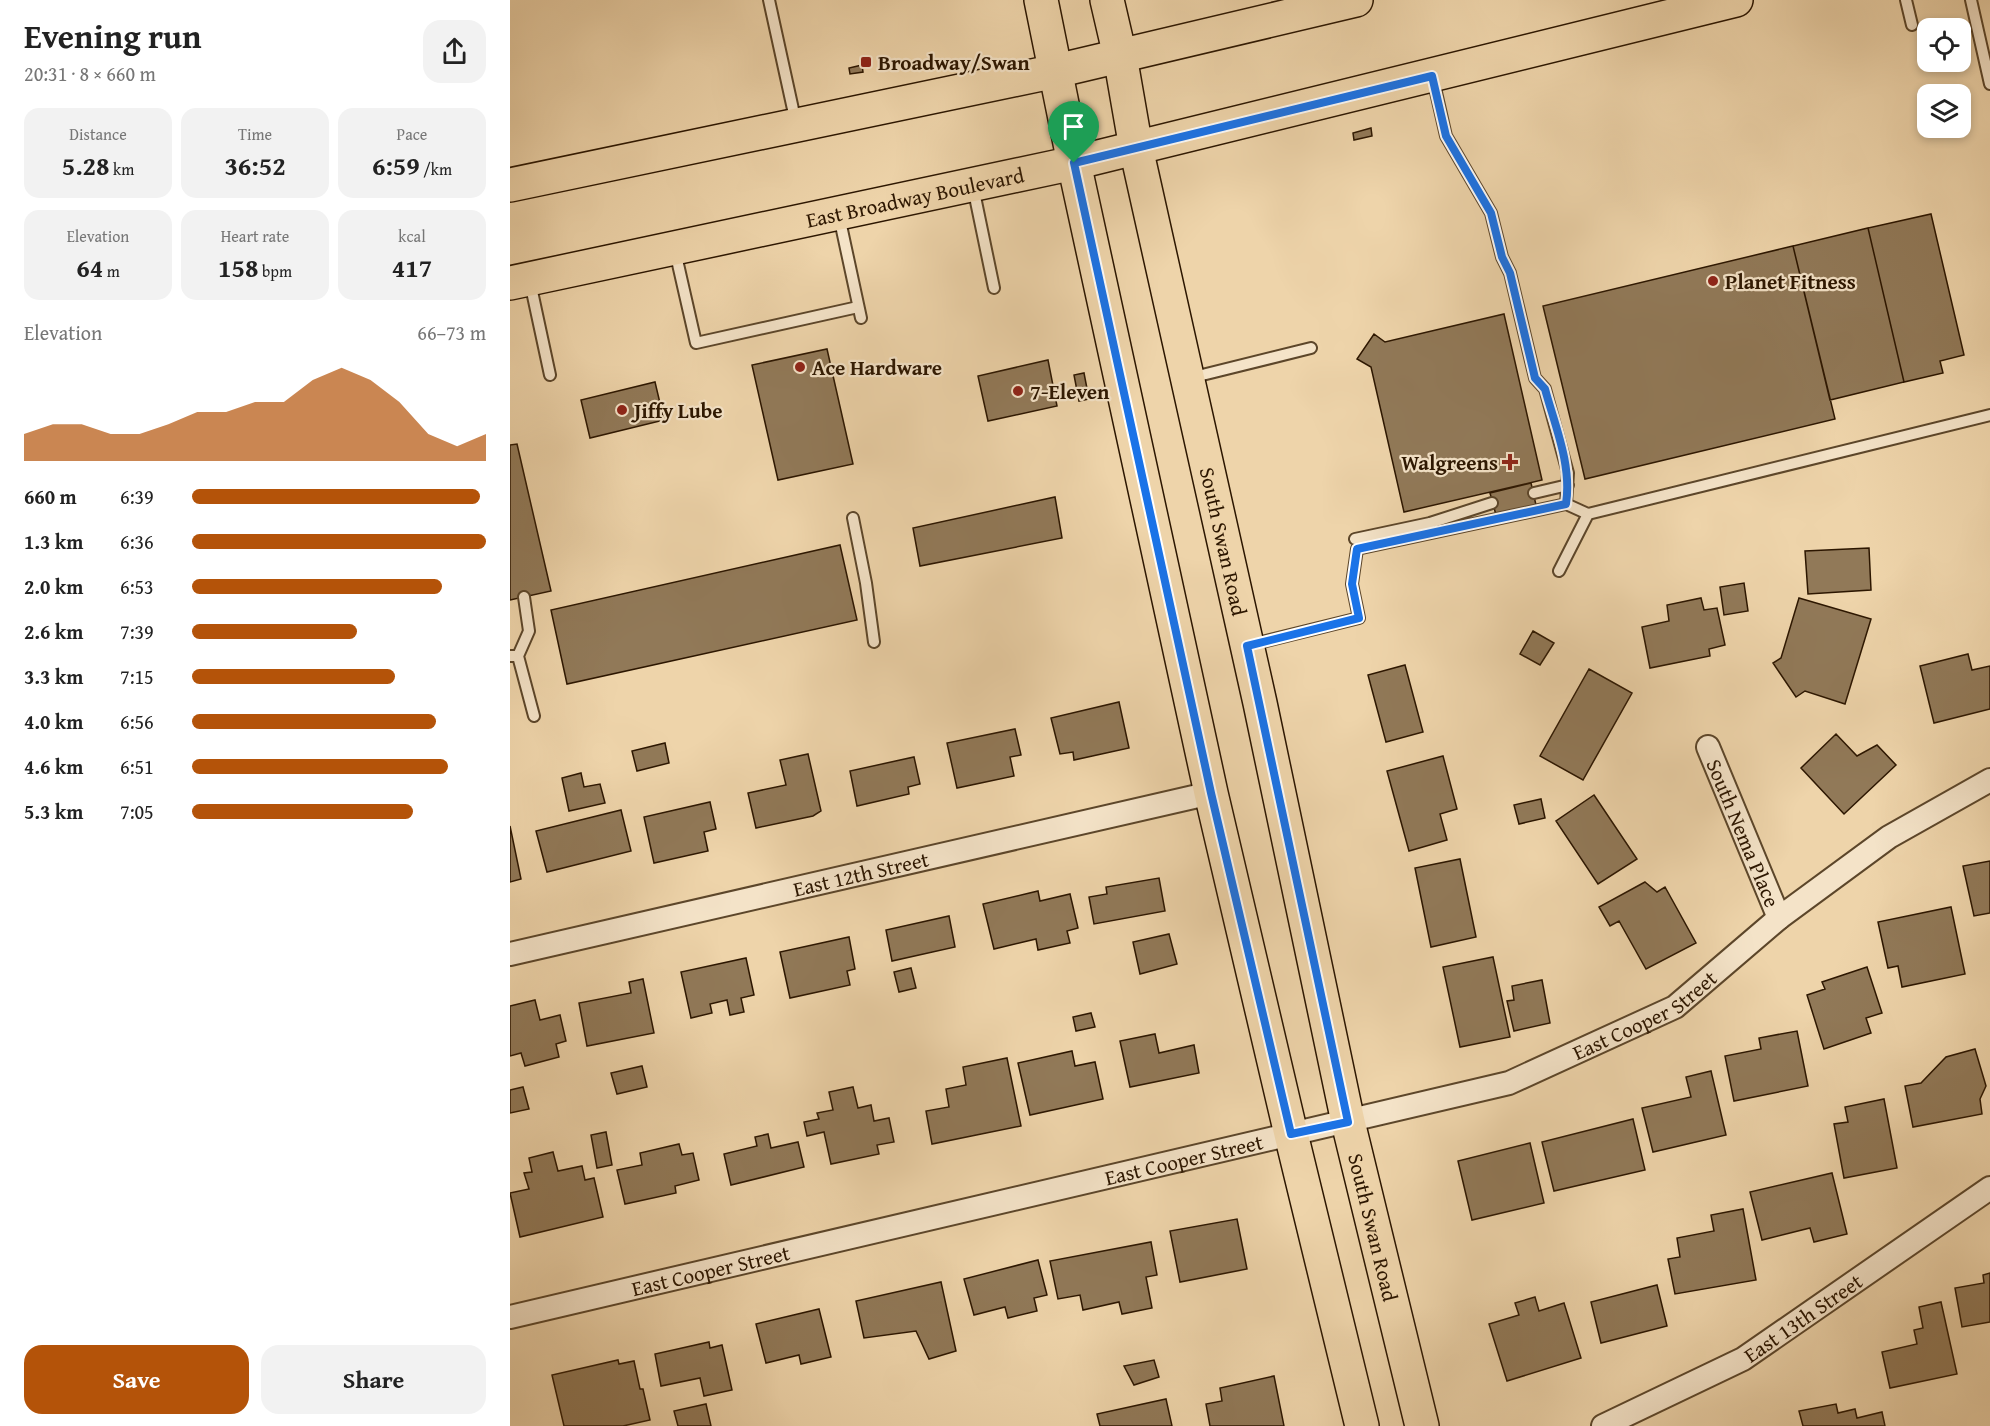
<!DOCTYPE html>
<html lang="en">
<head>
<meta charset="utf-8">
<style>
  :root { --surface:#fff; --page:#f2f2f2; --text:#222; --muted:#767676; --accent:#b45309 }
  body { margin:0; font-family:"Gentium Book Plus",serif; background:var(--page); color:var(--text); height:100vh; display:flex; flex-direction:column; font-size:22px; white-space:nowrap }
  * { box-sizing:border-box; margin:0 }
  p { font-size:20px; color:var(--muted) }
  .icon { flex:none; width:33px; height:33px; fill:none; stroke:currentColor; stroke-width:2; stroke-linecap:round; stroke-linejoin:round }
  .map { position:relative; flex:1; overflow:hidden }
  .panel { display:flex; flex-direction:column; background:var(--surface); width:510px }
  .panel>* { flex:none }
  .buttons { position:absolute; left:1407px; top:18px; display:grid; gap:12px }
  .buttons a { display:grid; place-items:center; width:54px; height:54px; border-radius:12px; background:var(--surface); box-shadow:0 3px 9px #0003; font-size:30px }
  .pin { position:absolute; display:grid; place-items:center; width:51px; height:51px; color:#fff; margin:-62px -26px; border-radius:50% 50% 50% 0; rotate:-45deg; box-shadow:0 0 6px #0007 }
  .pin .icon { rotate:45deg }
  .round { display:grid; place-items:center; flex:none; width:63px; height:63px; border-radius:18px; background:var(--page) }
  .overview { display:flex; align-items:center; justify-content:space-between; height:102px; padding:0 24px }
  h1 { font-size:33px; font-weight:800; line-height:45px }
  .stats { display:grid; grid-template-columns:repeat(3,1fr); gap:9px; height:102px; padding:6px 24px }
  .stats div { display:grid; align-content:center; border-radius:15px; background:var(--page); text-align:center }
  .stats b { font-size:26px; font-weight:800 }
  .stats small { font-size:16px; font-weight:400 }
  .stats p { font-size:16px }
  .chart { height:168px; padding:12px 24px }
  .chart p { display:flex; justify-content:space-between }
  .chart svg { width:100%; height:108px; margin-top:6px; fill:var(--accent); opacity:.7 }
  .button { display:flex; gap:12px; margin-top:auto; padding:12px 24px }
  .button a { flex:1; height:69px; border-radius:18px; background:var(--accent); color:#fff; font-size:24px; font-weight:800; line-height:69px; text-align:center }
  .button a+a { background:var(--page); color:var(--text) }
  ul { padding:0 24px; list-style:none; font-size:20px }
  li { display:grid; grid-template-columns:96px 72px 1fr; align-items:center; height:45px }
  li i { height:15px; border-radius:8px; background:var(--accent) }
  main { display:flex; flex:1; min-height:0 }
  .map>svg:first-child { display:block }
  .building { fill:#917958; stroke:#2c1600; stroke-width:1.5 }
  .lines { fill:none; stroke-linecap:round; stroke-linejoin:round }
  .service-casing { stroke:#5c462a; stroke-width:14 }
  .minor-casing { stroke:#5c462a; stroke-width:26 }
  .primary-casing { stroke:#2c1600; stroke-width:36 }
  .service { stroke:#f4e3c8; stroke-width:10 }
  .minor { stroke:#f4e3c8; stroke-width:22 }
  .primary { stroke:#eed4aa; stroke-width:33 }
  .route-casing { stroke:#fff; stroke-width:12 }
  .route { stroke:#1a73e8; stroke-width:8 }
  .poi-dot { fill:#8f2418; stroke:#f4e3c8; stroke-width:2 }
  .labels { text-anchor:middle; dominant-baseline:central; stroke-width:4.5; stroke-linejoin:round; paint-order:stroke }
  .poi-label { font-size:21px; font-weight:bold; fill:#2c1600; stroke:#f4e3c8; text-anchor:start }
  .street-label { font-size:21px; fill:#2c1600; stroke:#f4e3c8 }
</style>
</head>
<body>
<main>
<section class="panel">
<div class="overview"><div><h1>Evening run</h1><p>20:31 · 8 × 660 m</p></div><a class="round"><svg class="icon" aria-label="share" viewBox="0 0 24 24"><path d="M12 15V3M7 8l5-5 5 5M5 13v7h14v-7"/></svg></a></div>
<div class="stats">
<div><p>Distance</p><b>5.28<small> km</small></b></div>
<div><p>Time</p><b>36:52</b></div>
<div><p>Pace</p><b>6:59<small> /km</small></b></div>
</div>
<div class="stats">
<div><p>Elevation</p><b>64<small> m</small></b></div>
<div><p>Heart rate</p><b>158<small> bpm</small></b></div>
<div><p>kcal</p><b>417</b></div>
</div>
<div class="chart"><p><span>Elevation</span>66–73 m</p>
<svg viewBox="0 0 160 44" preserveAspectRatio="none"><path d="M0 44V33L10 29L20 29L30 33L40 33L50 29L60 24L70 24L80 20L90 20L100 11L110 6L120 11L130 20L140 33L150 38L160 33V44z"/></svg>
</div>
<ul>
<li><b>660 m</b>6:39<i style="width:98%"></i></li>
<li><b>1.3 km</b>6:36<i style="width:100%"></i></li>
<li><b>2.0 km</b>6:53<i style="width:85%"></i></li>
<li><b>2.6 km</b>7:39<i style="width:56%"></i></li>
<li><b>3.3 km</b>7:15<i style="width:69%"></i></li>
<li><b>4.0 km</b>6:56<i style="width:83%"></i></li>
<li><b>4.6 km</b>6:51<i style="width:87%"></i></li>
<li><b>5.3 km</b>7:05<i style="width:75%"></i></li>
</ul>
<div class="button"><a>Save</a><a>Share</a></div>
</section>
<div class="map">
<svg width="1480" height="1426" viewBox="0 0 1480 1426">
  <rect width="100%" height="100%" fill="#eed4aa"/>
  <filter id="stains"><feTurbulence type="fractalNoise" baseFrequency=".00333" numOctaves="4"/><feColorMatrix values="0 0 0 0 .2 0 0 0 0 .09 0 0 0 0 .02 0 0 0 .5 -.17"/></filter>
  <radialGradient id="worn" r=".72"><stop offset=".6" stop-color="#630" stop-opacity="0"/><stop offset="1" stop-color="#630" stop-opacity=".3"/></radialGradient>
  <!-- building -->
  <path class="building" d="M 352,65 L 353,72 L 340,74 L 339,68 Z
    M 861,128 L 862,136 L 844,140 L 843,133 Z
    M 1421,214 L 1454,355 L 1430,361 L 1433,373 L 1394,382 L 1358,228 Z
    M 1358,228 L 1394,382 L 1320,400 L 1283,246 Z
    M 1283,246 L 1325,419 L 1075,479 L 1033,306 Z
    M 994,314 L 1032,480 L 894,512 L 861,367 L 847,359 L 864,334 L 875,342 Z
    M 317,349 L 343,464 L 268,480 L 242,365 Z
    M 538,360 L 547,406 L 478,421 L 468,376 Z
    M 574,373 L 579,399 L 569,401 L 564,375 Z
    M 145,382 L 154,420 L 80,438 L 71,400 Z
    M 7,444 L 41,591 L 0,600 L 0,445 Z
    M 1021,483 L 1026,505 L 986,515 L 980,493 Z
    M 545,497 L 552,538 L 410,566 L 403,528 Z
    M 330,545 L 347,620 L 57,684 L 41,610 Z
    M 1359,548 L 1361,590 L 1298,594 L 1295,551 Z
    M 1234,583 L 1238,611 L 1214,615 L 1210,587 Z
    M 1191,598 L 1194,610 L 1207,608 L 1215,645 L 1199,649 L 1200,656 L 1140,668 L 1132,627 L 1159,621 L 1157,605 Z
    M 1289,598 L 1361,619 L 1335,704 L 1295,691 L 1286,697 L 1263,663 L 1271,658 Z
    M 1023,631 L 1044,643 L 1030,665 L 1010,654 Z
    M 1458,654 L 1462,670 L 1480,666 L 1480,709 L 1424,723 L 1410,666 Z
    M 895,665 L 913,732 L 876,742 L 858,675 Z
    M 1079,669 L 1122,693 L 1073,780 L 1030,756 Z
    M 609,702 L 619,748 L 564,760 L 563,752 L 550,754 L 541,718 Z
    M 505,729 L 511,755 L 500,757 L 504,776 L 447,788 L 437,743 Z
    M 1326,734 L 1347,756 L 1367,745 L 1386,765 L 1334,814 L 1291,768 Z
    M 155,743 L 159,763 L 127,771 L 122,751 Z
    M 298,754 L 311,811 L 303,816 L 246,828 L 238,793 L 276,785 L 270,760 Z
    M 933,756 L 947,809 L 930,814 L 937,840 L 899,851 L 877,771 Z
    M 404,757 L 410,784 L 398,787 L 399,794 L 347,806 L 340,771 Z
    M 71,773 L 74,787 L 90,784 L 95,803 L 59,811 L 52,778 Z
    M 1084,795 L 1127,859 L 1088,884 L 1046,821 Z
    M 1031,799 L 1035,818 L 1009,824 L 1004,805 Z
    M 200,802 L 206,829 L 194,832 L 198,851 L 144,863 L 134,817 Z
    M 111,810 L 121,851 L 37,872 L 26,831 Z
    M 0,826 L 11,879 L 0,882 Z
    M 950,859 L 966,937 L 921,947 L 905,868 Z
    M 1480,861 L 1480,913 L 1464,916 L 1453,866 Z
    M 649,878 L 655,911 L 584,924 L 579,897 L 597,894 L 596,887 Z
    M 1135,882 L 1147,892 L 1155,887 L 1186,943 L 1136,969 L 1109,921 L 1100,926 L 1089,907 Z
    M 528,891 L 530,901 L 560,894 L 568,928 L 557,931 L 560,943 L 528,950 L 526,939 L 484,949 L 473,904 Z
    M 1441,907 L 1455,974 L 1392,987 L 1388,966 L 1378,968 L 1368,922 Z
    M 439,916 L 445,947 L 382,961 L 376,930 Z
    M 659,934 L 667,964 L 630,974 L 623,942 Z
    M 339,937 L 345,969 L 337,971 L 340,985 L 280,998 L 270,952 Z
    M 983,957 L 1000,1037 L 950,1047 L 933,967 Z
    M 236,958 L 244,995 L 231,998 L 234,1012 L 220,1015 L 217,1000 L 200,1004 L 202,1013 L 181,1018 L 171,972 Z
    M 1357,967 L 1372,1013 L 1356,1018 L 1361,1033 L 1314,1049 L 1297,995 L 1315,989 L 1312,982 Z
    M 401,968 L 406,988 L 389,992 L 384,972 Z
    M 133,979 L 144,1033 L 77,1046 L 69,1003 L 121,993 L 119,982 Z
    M 1032,980 L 1040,1023 L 1004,1031 L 997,1001 L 1004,1000 L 1002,986 Z
    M 25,1000 L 30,1020 L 50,1015 L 56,1041 L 46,1044 L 49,1057 L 15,1066 L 11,1053 L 0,1056 L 0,1006 Z
    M 581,1013 L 585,1027 L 566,1031 L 563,1017 Z
    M 1287,1031 L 1298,1086 L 1224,1101 L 1215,1056 L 1251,1049 L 1249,1038 Z
    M 645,1034 L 649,1053 L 684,1045 L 689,1073 L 620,1087 L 610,1041 Z
    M 1465,1049 L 1476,1086 L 1470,1099 L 1472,1114 L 1403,1127 L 1395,1086 L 1411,1083 L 1436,1057 Z
    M 562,1051 L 565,1066 L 585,1062 L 593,1099 L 520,1115 L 508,1063 Z
    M 497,1058 L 511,1126 L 422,1144 L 416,1111 L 439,1107 L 436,1089 L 456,1085 L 453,1067 Z
    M 132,1066 L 137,1087 L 107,1094 L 101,1073 Z
    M 1201,1071 L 1216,1135 L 1143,1152 L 1132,1108 L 1181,1097 L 1176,1077 Z
    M 13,1087 L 19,1109 L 0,1113 L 0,1090 Z
    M 343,1087 L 348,1108 L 361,1105 L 364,1121 L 379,1118 L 384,1142 L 367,1145 L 369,1154 L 321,1164 L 314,1132 L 297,1136 L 294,1122 L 309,1119 L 307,1113 L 323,1110 L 319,1092 Z
    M 1374,1099 L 1387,1168 L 1334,1178 L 1324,1124 L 1338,1122 L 1335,1107 Z
    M 1123,1119 L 1135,1170 L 1044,1191 L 1032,1142 Z
    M 96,1132 L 102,1165 L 87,1168 L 81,1135 Z
    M 258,1134 L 261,1148 L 288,1142 L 294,1167 L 221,1185 L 214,1154 L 247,1146 L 245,1137 Z
    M 1020,1143 L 1034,1203 L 962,1220 L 948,1161 Z
    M 169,1144 L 172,1155 L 183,1153 L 189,1180 L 165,1186 L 166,1193 L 115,1204 L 107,1170 L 132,1165 L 130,1153 Z
    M 43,1152 L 48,1171 L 72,1166 L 75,1180 L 84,1178 L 93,1217 L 10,1237 L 0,1193 L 19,1189 L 14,1173 L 22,1172 L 19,1158 Z
    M 1322,1173 L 1337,1234 L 1304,1242 L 1300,1228 L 1252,1240 L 1240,1192 Z
    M 1233,1209 L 1246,1280 L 1165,1294 L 1158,1259 L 1170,1257 L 1167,1238 L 1204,1231 L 1201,1215 Z
    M 727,1219 L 737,1269 L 670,1282 L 660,1231 Z
    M 641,1242 L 647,1275 L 636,1277 L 642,1308 L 612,1314 L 609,1302 L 573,1310 L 570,1295 L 548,1299 L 540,1261 Z
    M 528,1260 L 537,1295 L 524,1298 L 527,1311 L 498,1318 L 495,1307 L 464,1315 L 454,1279 Z
    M 1480,1273 L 1480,1322 L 1452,1327 L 1445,1288 L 1474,1283 L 1473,1275 Z
    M 431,1282 L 446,1351 L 419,1359 L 406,1331 L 354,1338 L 346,1301 Z
    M 1147,1285 L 1157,1326 L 1091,1343 L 1081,1302 Z
    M 1025,1297 L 1029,1311 L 1054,1303 L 1071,1358 L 997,1381 L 979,1324 L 1009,1315 L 1005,1303 Z
    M 1431,1302 L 1447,1374 L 1380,1388 L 1372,1352 L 1407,1344 L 1404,1330 L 1413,1328 L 1409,1307 Z
    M 309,1309 L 321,1357 L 291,1364 L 289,1355 L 256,1363 L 246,1324 Z
    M 199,1342 L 200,1348 L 212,1345 L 222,1390 L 194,1396 L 190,1378 L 151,1386 L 145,1354 Z
    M 108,1360 L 109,1364 L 124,1361 L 130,1389 L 133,1389 L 140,1420 L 113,1426 L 54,1426 L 42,1375 Z
    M 644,1360 L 649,1377 L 624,1385 L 614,1366 Z
    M 764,1376 L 774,1426 L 700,1426 L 696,1404 L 712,1401 L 710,1388 Z
    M 656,1399 L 662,1426 L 590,1426 L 587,1414 Z
    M 196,1404 L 201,1426 L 168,1426 L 164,1411 Z
    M 1326,1404 L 1328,1413 L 1345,1409 L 1347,1418 L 1372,1412 L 1375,1426 L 1293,1426 L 1289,1411 Z"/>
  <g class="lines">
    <!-- service casing -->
    <g class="service-casing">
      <path id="service" d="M 259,0 L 286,123
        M 1396,0 L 1402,25
        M 1461,0 L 1480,84
        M 923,79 L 936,136 L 981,213 L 992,257 L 1000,273 L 1025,378 L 1035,389 L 1058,473 L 1056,504
        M 463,187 L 484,288
        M 329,216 L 351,318
        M 165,251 L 186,343 L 348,307
        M 20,282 L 40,375
        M 680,378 L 801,348
        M 1024,493 L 1058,485
        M 343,518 L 356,583 L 364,642
        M 845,539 L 920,523 L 982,503
        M 1049,571 L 1078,514 L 1480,415
        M 740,645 L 849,618 L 842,584 L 847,549 L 1056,504 L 1078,514
        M 0,656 L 8,656 L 24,716
        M 8,656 L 19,631 L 14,597"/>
    </g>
    <!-- minor casing -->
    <g class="minor-casing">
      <g id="minor">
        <path id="s1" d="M 1198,747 L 1269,918"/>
        <path id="s2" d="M 0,954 L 701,793"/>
        <path id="s3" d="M 0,1317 L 999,1083 L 1165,1007 L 1269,918 L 1379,837 L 1480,780"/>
        <path id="s4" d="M 1093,1426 L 1233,1359 L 1480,1188"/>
      </g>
    </g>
    <!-- primary casing -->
    <g class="primary-casing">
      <g id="primary">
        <path d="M 531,0 L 564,163 L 701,793 L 781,1134 L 852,1426"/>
        <path id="s5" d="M 597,0 L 610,56 L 626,148 L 750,703 L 838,1122 L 912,1426"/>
        <path d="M 0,185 L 546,71 L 846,0"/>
        <path id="s6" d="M 0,283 L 564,163 L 1226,0"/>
      </g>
    </g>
    <!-- service -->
    <use href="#service" class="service"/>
    <!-- minor -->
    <use href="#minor" class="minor"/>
    <!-- primary -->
    <use href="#primary" class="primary"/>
  </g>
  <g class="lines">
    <!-- route casing -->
    <g class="route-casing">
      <path id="route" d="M 922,76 L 936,136 L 981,213 L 992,257 L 1000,273 L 1025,378 L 1035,389 C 1045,426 1062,465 1056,504 L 847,549 L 842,584 L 849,618 L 737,646 L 838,1122 L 781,1134 L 701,793 L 564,163 Z"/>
    </g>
    <!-- route -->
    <use href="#route" class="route"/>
  </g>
  <!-- markers -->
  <g class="poi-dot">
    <rect x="350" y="56" width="12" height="12" rx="3"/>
    <circle cx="1203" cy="281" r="6"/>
    <circle cx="290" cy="367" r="6"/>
    <circle cx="508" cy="391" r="6"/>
    <circle cx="112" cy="410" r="6"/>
    <path d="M997 453h6v6h6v6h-6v6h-6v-6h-6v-6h6z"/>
  </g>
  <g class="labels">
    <!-- poi labels -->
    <g class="poi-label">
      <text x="368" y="62">Broadway/Swan</text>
      <text x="1215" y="281">Planet Fitness</text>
      <text x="302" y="367">Ace Hardware</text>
      <text x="520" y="391">7-Eleven</text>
      <text x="124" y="410">Jiffy Lube</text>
      <text x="988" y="462" text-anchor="end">Walgreens</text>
    </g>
    <!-- street labels -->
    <g class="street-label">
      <text stroke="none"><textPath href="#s6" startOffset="414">East Broadway Boulevard</textPath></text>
      <text stroke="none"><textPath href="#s5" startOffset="554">South Swan Road</textPath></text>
      <text stroke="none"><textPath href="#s1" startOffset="93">South Nema Place</textPath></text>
      <text stroke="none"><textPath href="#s2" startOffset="360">East 12th Street</textPath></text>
      <text stroke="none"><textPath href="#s3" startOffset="1178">East Cooper Street</textPath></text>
      <text stroke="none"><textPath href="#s3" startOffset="692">East Cooper Street</textPath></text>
      <text stroke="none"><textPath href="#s5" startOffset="1256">South Swan Road</textPath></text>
      <text stroke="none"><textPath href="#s3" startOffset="206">East Cooper Street</textPath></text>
      <text stroke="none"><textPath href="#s4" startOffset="228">East 13th Street</textPath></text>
    </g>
  </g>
  <rect width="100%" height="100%" filter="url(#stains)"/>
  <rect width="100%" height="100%" fill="url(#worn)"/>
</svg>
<div class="buttons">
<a><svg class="icon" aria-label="locate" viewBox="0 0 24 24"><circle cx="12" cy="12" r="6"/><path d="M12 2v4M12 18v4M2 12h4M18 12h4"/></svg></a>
<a><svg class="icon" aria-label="layers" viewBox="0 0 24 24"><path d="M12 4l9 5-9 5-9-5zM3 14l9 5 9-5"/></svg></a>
</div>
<div class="pin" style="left:564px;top:163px;background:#1e9e55"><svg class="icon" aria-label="arrive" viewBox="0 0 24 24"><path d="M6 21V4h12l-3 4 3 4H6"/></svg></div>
</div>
</main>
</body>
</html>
